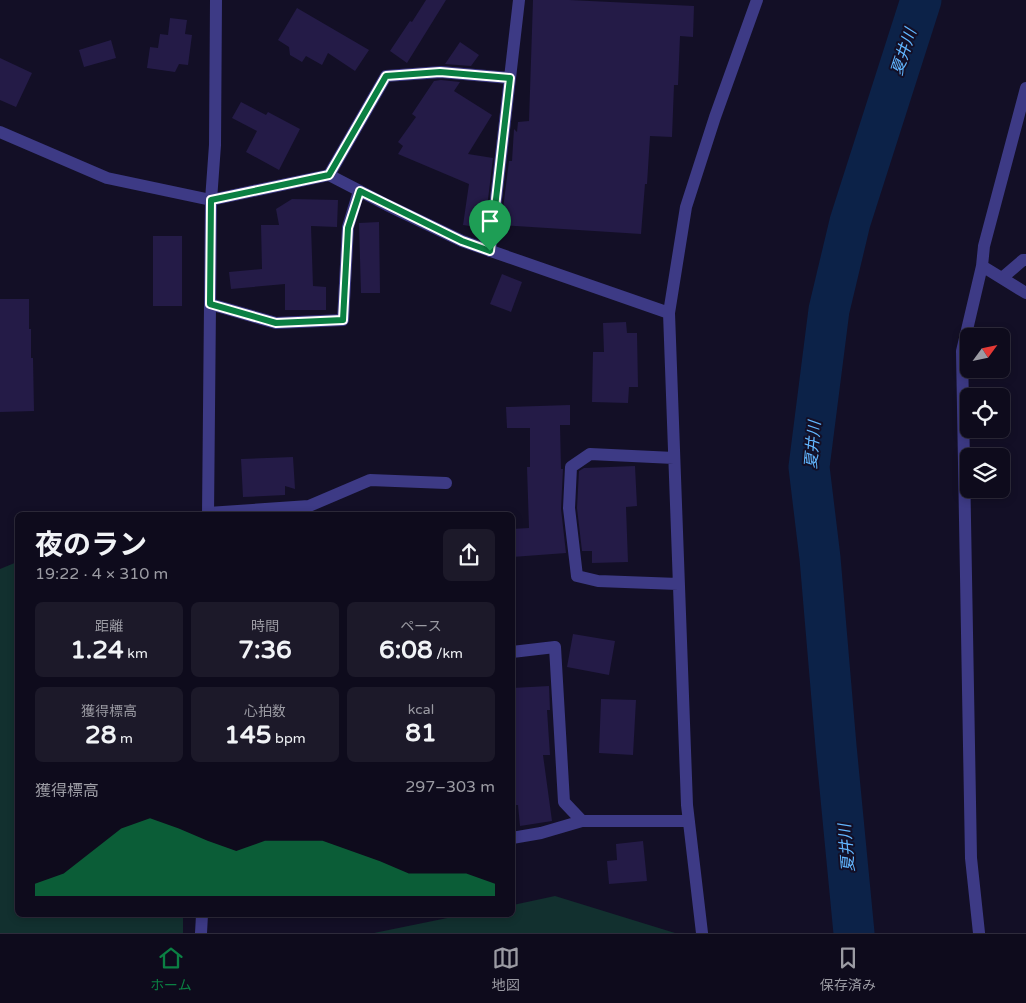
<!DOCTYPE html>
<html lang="ja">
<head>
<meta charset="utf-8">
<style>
  :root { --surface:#0e0b1c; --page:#1c1929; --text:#f1f3f6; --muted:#9b9ba3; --line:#2e2b3b; --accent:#0b8043 }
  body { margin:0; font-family:"Varela Round","Noto Sans JP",sans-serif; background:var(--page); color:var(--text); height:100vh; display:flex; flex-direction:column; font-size:19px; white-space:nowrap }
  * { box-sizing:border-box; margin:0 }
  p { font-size:16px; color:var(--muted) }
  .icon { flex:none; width:28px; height:28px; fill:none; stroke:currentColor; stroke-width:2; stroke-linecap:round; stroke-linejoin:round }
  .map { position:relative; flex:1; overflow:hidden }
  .details { position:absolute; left:15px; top:512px; width:500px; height:405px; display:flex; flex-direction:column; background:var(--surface); border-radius:8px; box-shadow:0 2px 8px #0003,0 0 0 1px var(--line) }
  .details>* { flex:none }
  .needle { width:32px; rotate:57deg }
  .tools { position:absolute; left:960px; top:328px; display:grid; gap:10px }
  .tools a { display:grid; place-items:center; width:50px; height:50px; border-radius:8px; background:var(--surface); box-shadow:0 2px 8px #0003,0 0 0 1px var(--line); font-size:25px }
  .pin { position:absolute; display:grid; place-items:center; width:42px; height:42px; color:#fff; margin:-51px -21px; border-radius:50% 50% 50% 0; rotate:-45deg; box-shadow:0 0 5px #0007 }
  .pin .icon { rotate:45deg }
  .round { display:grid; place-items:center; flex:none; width:52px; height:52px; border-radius:8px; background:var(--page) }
  .summary { display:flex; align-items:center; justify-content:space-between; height:85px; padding:0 20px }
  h1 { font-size:28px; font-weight:700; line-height:38px }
  .metrics { display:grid; grid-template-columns:repeat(3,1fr); gap:8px; height:85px; padding:5px 20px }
  .metrics div { display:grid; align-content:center; border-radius:8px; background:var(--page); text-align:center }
  .metrics b { font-size:25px; font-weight:700 }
  .metrics small { font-size:14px; font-weight:400 }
  .metrics p { font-size:14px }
  .chart { height:140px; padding:10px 20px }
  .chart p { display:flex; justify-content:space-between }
  .chart svg { width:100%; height:90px; margin-top:5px; fill:var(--accent); opacity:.7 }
  .tab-bar { display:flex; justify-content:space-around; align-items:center; height:70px; border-top:1px solid var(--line); background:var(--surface); font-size:14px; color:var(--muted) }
  .tab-bar a { display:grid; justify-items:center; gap:2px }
  .tab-bar .active { color:var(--accent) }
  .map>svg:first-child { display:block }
  .green { fill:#12302f }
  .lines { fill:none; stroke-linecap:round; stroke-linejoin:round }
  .river { stroke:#0c2248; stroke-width:41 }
  .building { fill:#241b47 }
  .service { stroke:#3d3a85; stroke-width:12 }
  .minor { stroke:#3d3a85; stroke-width:12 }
  .tertiary { stroke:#3d3a85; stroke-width:12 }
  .route-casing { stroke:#fff; stroke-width:10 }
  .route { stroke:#0b8043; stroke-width:6 }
  .labels { text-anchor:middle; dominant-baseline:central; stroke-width:4; stroke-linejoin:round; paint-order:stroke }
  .water-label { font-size:16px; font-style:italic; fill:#62b6ff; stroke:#130f26 }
</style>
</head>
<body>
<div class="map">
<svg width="1026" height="933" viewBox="0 0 1026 933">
  <rect width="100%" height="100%" fill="#130f26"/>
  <!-- green -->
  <path class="green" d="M 17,562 L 18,915 L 183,915 L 183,933 L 0,933 L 0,569 Z
    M 555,896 L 675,933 L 374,933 L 462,915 L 512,915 L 513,905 Z"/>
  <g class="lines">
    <!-- river -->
    <path class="river" d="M 854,933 L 836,746 L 820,558 L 809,467 L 829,310 L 850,222 L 921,0"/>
  </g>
  <!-- building -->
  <path class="building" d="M 426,0 L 446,0 L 407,63 L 390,51 L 410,21 L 412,22 Z
    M 533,0 L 569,0 L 694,6 L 693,37 L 680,36 L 678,85 L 674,85 L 672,137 L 650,136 L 647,184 L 645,184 L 641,234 L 501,225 L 509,161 L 512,161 L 514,129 L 517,132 L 518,122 L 529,121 Z
    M 297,8 L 369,50 L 355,71 L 328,53 L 322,65 L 306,56 L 302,62 L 290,55 L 289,47 L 278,40 Z
    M 170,18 L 187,20 L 185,34 L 192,35 L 188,65 L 179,64 L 175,72 L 147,68 L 150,47 L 158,48 L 160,34 L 168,35 Z
    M 111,40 L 116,58 L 84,67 L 79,50 Z
    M 460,42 L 479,55 L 471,66 L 445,64 Z
    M 0,58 L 32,73 L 16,107 L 0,100 Z
    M 441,80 L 460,82 L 454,91 L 492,115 L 468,154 L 493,158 L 485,224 L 483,223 L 483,228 L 463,225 L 469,184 L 398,154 L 403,146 L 398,142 L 416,117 L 412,114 L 434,81 Z
    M 241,102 L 266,115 L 268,112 L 300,129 L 279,170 L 246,152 L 257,131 L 232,118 Z
    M 292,199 L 338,200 L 337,227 L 311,226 L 313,286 L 326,287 L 326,310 L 285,310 L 285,284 L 231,289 L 229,272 L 262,269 L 261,225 L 279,225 L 276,209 Z
    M 379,222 L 380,293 L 361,293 L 359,223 Z
    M 153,236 L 182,236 L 182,306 L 153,306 Z
    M 502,274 L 522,282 L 511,312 L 490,304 Z
    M 0,299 L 29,299 L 29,329 L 31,329 L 31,358 L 33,358 L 34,411 L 0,412 Z
    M 626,322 L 627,333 L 637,333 L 638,387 L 629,387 L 628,403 L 592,402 L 593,352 L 604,352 L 603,323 Z
    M 570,405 L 570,425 L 560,425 L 561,469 L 563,469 L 561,509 L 566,553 L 512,557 L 512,529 L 529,528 L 527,467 L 530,467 L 530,428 L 507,428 L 506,407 Z
    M 293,457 L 295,489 L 285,486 L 285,495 L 243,497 L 241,459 Z
    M 635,466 L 637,506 L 626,507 L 628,562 L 592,563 L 592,551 L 582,551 L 577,508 L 579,471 L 584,468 Z
    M 573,634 L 615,641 L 609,675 L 567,667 Z
    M 549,686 L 550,710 L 547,710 L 550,755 L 543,755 L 552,821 L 520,826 L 518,805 L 512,805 L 512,688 Z
    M 601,699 L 636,700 L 633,755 L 599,753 Z
    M 643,841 L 647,881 L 609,884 L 607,861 L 617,860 L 616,844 Z"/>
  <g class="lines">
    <!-- service -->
    <path class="service" d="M 0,132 L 107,178 L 211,200
      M 329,175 L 386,76 L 441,72 L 509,78
      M 490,251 L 519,0"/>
    <!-- minor -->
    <path class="minor" d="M 211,200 L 329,175 L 387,205 L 462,241 L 669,313
      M 982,266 L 1026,293
      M 1002,278 L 1023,260 L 1026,260
      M 210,304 L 276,323 L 343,320 L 348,227 L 359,191
      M 674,458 L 590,454 L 571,467 L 569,508 L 577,576 L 598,581 L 678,584
      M 208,513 L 309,506 L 370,480 L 446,483
      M 512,652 L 555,647 L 564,802 L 582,821 L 689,821
      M 512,838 L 541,833 L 582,821
      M 702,933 L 687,805 L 669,313 L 686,207 L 715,117 L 757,0
      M 979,933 L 971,858 L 962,351 L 982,266 L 984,246 L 1026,88"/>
    <!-- tertiary -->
    <path class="tertiary" d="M 208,515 L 211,200 L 215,145 L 216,0
      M 201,933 L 202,915"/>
  </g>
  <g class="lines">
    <!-- route casing -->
    <g class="route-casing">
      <path id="route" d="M 440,72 L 510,78 L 490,251 L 462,241 L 360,191 L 348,228 L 343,320 L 276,323 L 210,304 L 211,200 L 329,175 L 386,76 Z"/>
    </g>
    <!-- route -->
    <use href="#route" class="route"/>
  </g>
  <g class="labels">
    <!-- water labels -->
    <g class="water-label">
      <text transform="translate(904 52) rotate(-72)">夏井川</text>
      <text transform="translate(813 445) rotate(-85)">夏井川</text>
      <text transform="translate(847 848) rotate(-95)">夏井川</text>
    </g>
  </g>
</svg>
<div class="tools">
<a><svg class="needle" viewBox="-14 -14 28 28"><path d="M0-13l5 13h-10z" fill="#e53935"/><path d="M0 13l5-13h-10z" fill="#9b9ba3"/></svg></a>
<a><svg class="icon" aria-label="locate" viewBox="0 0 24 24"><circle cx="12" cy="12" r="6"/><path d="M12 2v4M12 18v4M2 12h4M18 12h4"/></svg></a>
<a><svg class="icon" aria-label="layers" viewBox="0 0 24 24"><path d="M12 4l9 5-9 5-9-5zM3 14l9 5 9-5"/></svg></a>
</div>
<div class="pin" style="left:490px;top:251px;background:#1e9e55"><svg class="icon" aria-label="arrive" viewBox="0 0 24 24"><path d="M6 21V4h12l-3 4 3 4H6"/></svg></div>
<section class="details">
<div class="summary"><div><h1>夜のラン</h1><p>19:22 · 4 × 310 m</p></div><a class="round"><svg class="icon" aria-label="share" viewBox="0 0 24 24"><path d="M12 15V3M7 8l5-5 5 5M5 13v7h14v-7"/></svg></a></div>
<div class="metrics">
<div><p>距離</p><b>1.24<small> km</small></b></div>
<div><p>時間</p><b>7:36</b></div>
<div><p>ペース</p><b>6:08<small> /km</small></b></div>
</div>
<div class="metrics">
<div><p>獲得標高</p><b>28<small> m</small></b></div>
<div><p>心拍数</p><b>145<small> bpm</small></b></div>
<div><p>kcal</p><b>81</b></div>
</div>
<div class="chart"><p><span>獲得標高</span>297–303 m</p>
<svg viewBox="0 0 160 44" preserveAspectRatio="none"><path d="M0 44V38L10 33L20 22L30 11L40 6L50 11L60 17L70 22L80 17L90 17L100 17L110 22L120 27L130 33L140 33L150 33L160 38V44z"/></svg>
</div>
</section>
</div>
<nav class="tab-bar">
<a class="active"><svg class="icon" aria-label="home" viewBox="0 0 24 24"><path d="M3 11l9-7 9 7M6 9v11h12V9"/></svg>ホーム</a>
<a><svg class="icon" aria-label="map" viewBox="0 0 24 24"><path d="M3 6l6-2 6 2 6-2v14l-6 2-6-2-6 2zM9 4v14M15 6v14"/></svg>地図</a>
<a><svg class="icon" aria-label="saved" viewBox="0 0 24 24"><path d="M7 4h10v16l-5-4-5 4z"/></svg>保存済み</a>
</nav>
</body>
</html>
